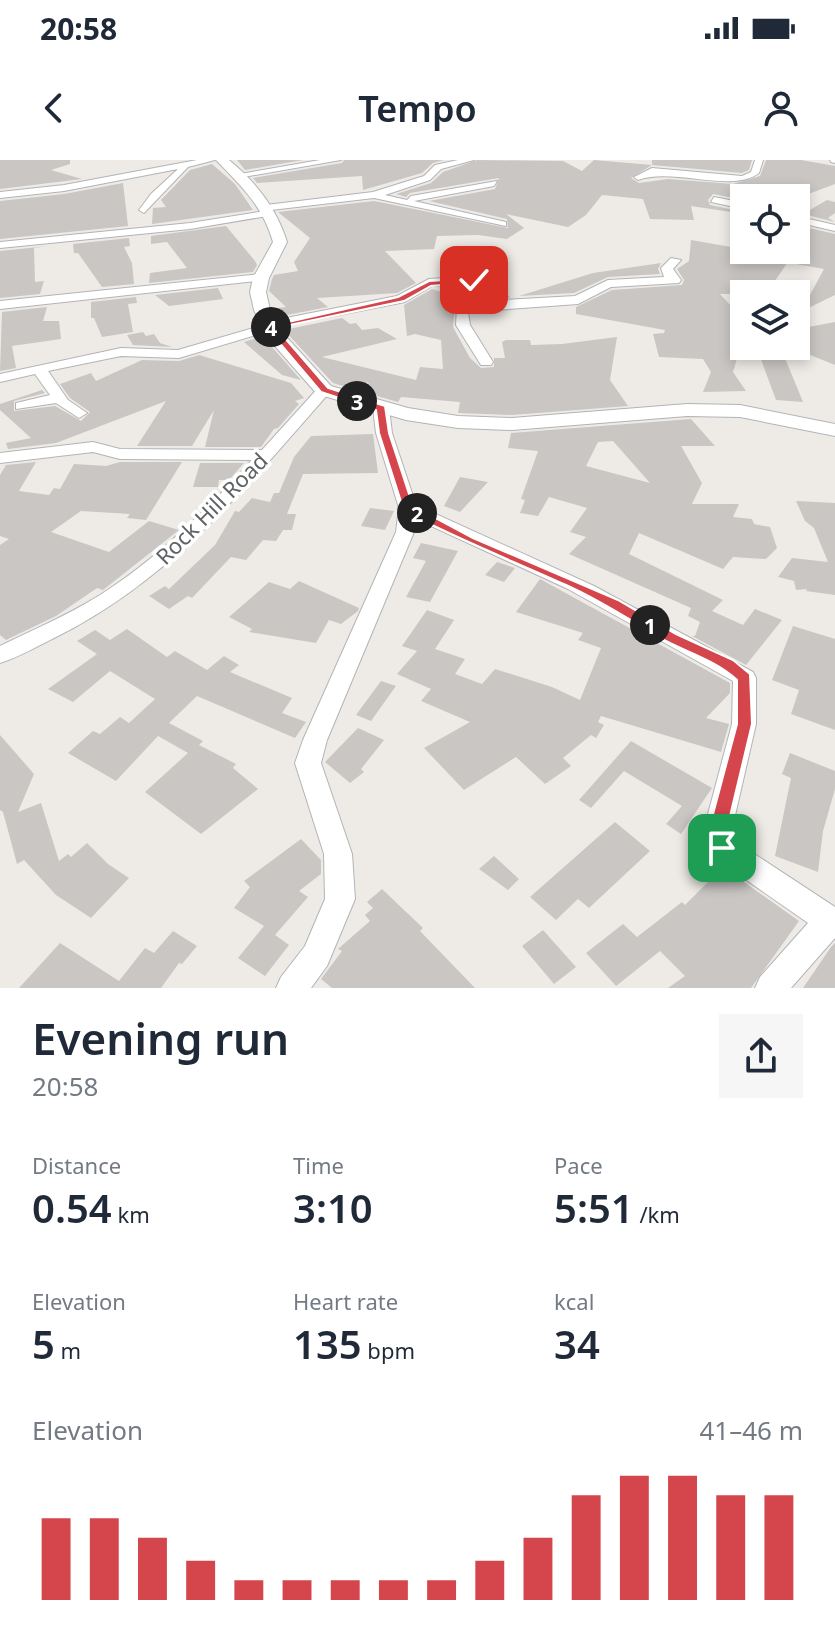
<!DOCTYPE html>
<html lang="en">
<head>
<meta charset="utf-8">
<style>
  :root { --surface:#fff; --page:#f6f6f7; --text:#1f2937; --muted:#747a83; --accent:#d5454c }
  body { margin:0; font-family:"Noto Sans",sans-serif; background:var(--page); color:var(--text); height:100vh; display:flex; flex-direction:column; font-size:30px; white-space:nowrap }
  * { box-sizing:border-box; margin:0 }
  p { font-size:26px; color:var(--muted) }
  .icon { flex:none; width:44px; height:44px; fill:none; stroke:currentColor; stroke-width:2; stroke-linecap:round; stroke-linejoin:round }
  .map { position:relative; height:828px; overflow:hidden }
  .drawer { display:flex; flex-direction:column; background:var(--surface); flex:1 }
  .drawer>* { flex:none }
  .controls { position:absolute; left:730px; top:24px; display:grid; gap:16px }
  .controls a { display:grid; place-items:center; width:80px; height:80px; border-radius:0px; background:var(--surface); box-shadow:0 4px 12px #0003; font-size:40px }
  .pin { position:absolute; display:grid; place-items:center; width:68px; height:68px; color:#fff; margin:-34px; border-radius:16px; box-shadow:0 4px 12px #0006 }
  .km { position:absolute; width:40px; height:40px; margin:-20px; border-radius:50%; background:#222; color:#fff; font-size:22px; line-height:40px; text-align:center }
  .round { display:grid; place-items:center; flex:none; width:84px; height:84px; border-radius:0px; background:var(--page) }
  .headline { display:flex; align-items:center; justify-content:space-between; height:136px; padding:0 32px }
  h1 { font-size:44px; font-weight:600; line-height:60px }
  .metrics { display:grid; grid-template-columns:repeat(3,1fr); gap:12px; height:136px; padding:8px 32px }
  .metrics div { display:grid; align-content:center }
  .metrics b { font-size:40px; font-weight:600 }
  .metrics small { font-size:22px; font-weight:400 }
  .metrics p { font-size:22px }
  .chart { height:224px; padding:16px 32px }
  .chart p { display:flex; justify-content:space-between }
  .chart svg { width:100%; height:144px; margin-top:8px; stroke:var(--accent); stroke-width:6 }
  .status { display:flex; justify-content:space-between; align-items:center; height:56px; padding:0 40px; background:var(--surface); direction:ltr }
  .status svg { height:22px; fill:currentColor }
  header { display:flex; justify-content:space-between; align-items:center; height:104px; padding:0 32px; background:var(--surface); font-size:36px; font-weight:600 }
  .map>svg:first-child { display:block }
  .building { fill:#cac6c3; fill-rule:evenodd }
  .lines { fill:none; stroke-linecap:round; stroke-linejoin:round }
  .minor-casing { stroke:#b1b4b7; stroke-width:2 }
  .tertiary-casing { stroke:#b1b4b7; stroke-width:2 }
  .minor { fill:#fff; fill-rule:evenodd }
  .tertiary { fill:#fff; fill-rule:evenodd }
  .route { fill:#d5454c; stroke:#fff; stroke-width:2 }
  .labels { text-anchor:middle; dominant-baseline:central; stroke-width:7; stroke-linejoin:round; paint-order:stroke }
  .street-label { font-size:22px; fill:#5e6265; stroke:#fff }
</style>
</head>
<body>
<div class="status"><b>20:58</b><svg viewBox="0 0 49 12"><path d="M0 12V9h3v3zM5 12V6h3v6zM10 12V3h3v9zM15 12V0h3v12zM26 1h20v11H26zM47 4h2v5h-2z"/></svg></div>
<header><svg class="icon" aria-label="back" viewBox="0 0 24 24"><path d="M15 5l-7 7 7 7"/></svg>Tempo<svg class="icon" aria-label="person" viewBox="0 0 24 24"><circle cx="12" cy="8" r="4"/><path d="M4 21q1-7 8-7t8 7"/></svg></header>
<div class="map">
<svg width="835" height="828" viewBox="0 0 835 828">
  <rect width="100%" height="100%" fill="#eeebe6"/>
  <!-- building -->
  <path class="building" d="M 0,0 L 70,0 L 70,4 L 51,10 L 82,19 L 0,29 Z
    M 237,0 L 303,0 L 245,10 Z
    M 344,0 L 444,0 L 433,3 L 422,13 L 363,30 L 362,16 L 257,23 L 253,18 L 342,3 Z
    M 477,0 L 563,1 L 582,11 L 594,0 L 652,5 L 652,0 L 752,0 L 749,10 L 742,13 L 652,5 L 631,18 L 639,23 L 668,19 L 733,24 L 760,16 L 766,0 L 801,0 L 835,6 L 835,24 L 798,38 L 744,40 L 713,34 L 708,40 L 710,45 L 744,52 L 744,54 L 691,46 L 694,60 L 650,59 L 643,39 L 602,35 L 586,55 L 568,67 L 506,54 L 524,68 L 507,79 L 478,75 L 437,76 L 434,89 L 385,91 L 416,123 L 397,133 L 317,138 L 328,147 L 287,155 L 277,148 L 286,147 L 269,131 L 272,119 L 274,115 L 298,111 L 294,102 L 310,78 L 278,52 L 374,41 L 508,68 L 507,59 L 429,41 L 495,29 L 499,18 L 410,33 L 406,37 L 396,34 L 431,23 L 443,12 Z
    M 212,4 L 235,24 L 253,50 L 152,64 L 153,48 L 166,47 L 161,40 L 190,10 Z
    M 123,23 L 128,66 L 0,79 L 0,41 L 64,34 Z
    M 827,40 L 835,42 L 835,53 L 828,58 L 835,62 L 803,54 Z
    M 796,65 L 835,74 L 835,135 L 796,154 L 796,133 L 810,135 L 824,109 L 796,104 Z
    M 226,66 L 255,101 L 257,105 L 253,112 L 149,123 L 150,113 L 187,108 L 167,82 L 151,84 L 151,76 Z
    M 129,78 L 130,86 L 124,87 L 132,103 L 134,124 L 102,127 L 78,93 L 74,93 L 73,84 Z
    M 691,80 L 737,88 L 736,90 L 794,93 L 766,134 L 720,134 L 731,146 L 744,176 L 744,195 L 738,195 L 733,212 L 746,231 L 703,232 L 711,212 L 703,199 L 659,197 L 653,174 L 664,173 L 665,170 L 576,154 L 576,147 L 612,130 L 682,125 L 684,120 L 677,109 L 689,101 Z
    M 48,86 L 34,88 L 35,122 L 44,121 L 40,134 L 0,138 L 0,91 Z
    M 661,103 L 658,109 L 660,114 L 608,117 L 574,133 L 519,136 L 593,113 Z
    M 496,124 L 510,137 L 459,142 L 453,128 Z
    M 218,128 L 223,139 L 169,146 L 155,135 Z
    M 432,129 L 451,135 L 455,145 L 453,167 L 470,198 L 481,208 L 494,207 L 494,198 L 505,198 L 502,182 L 506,180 L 530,180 L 531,185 L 562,184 L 617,177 L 610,220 L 628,246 L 512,255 L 458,253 L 460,242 L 401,237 L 398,242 L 377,236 L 367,221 L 369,234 L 333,223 L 284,170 L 342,158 L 350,164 L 356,163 L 362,170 L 378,168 L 397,179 L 322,197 L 416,220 L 420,207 L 443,209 L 441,180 L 415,174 L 407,176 L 404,145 Z
    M 136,137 L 137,143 L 128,144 L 133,172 L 102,177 L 94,158 L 91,158 L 91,142 Z
    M 47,147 L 43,161 L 59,161 L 61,179 L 12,186 L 16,208 L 0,211 L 2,152 Z
    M 835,162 L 835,205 L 788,186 L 796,186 L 796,176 L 803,173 L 798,169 Z
    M 143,172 L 146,176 L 154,174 L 160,183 L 172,187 L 133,185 L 127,175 Z
    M 263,176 L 265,179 L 301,220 L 282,215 L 244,182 Z
    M 756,186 L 780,186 L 803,242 L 776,240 Z
    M 199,195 L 291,223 L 304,238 L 295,241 L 299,244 L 278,268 L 274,269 L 261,287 L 205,287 L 214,250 L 192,286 L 137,286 L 166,241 L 56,283 L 8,289 L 6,283 L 31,278 L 0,250 L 0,244 L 42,230 L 45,233 L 14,241 L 14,251 L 55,246 L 81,261 L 90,252 L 70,238 L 60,224 L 91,213 L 96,221 L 142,200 L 179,201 Z
    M 691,259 L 715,286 L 681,286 L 702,323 L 692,344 L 739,344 L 733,357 L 752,359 L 754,364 L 770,367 L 777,388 L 766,399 L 733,397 L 723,409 L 639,373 L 629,394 L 723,440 L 712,451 L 743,465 L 755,449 L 782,460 L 746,505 L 692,476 L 695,476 L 700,462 L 688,456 L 691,448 L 569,394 L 586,377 L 570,372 L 587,348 L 549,337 L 538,356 L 520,353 L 525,340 L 521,339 L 538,291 L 508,288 L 511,273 ZM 613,281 L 650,323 L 586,306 L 598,282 Z
    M 373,274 L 378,313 L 303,314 L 287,354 L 296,354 L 292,370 L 283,370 L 276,381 L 263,380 L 246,400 L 231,397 L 192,438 L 188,436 L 169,449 L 149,436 L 165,426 L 169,429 L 215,385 L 235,351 L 239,352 L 252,338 L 270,342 L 274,333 L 279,333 L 294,297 L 311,276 Z
    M 36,302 L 19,331 L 49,335 L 54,328 L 60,329 L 74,304 L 106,306 L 120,302 L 182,302 L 146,360 L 127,358 L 130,354 L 81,351 L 51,372 L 109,392 L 149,361 L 179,370 L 103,430 L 97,428 L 56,456 L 6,480 L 0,475 L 0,385 L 9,379 L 0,376 L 0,315 L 6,305 Z
    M 200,303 L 244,303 L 229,320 L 219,320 L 218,327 L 193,327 Z
    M 460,317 L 488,322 L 460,352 L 444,346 Z
    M 796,341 L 835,343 L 835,435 L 806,431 L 807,429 L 796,430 L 794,421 L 778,417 L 792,398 L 828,402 L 814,368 L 805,361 Z
    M 370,348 L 394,351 L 385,370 L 361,366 Z
    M 421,383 L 458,391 L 430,442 L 406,437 L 426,401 L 413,398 Z
    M 497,402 L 515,408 L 504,422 L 485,415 Z
    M 540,419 L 730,523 L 730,533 L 706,558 L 729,564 L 721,592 L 601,556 L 598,562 L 604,565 L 596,578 L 591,575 L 563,598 L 571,606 L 545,624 L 516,597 L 464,630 L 424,588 L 470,562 L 421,541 L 431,529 L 397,514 L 417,491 L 402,486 L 427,450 L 454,460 L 435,489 L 465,499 L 455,514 L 482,524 L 495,509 L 552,527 L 580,540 L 601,488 L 578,480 L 583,473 L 516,452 Z
    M 299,421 L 359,448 L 358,451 L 341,464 L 329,460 L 316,483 L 249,472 L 252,469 L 229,457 L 269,422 L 290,429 Z
    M 793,466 L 835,479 L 835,570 L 791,554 L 799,530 L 772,520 Z
    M 127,469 L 167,497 L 175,491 L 207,510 L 224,496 L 239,505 L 230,512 L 292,538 L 282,553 L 306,562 L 295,578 L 197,536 L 169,563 L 203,581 L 199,585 L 236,604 L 233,608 L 258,629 L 201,674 L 145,632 L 188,593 L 158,576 L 116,621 L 68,593 L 93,571 L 100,574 L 120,557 L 129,563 L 155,539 L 110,511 L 73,542 L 48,529 L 97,494 L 77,481 L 95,470 L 110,480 Z
    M 381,521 L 396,526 L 371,561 L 356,555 Z
    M 358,568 L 384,580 L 361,609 L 364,612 L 350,623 L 325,602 Z
    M 0,575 L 34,614 L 18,652 L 41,643 L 59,701 L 68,694 L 71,697 L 87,683 L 108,704 L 129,718 L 91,758 L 56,735 L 24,700 L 17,704 L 3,652 L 0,650 Z
    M 631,581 L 712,628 L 681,674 L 666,664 L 682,646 L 624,611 L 591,648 L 579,640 Z
    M 790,593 L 835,611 L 835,629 L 823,671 L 818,712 L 775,696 L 791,618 L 782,614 Z
    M 615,662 L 650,691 L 589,748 L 578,739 L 556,760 L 530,737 Z
    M 301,679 L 321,700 L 321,714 L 299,731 L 308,737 L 275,775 L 289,785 L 265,816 L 238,798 L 264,766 L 234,748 L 250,727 L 244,721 Z
    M 494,696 L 519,719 L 508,730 L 479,709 Z
    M 723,707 L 799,761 L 751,828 L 668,828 L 685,816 L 660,791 L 616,826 L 586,793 L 623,764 L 637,777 L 682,742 L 685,745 Z
    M 382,729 L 423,768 L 420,771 L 475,828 L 332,828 L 321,819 L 342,791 L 338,789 L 370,761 L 365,755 L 373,748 L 367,742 Z
    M 543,770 L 576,807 L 554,824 L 522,786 Z
    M 173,771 L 197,786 L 182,804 L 179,803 L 161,828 L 19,828 L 60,783 L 119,821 L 145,788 L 154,793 Z
    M 835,783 L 835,828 L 803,828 L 831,787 Z"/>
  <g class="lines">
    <!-- minor casing -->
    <g class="minor-casing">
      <path id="minor" d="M 197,0 L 215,0 L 188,7 L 144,53 L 139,50 L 151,34 L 178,9 L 64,31 L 0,38 L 0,32 L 64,25 Z
        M 320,0 L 341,0 L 238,18 L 234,15 Z
        M 458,0 L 474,0 L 441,9 L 430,20 L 385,35 L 407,40 L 411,36 L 497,21 L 494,26 L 414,41 L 506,62 L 506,66 L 374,38 L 271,50 L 273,55 L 190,69 L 0,88 L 0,82 L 190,63 L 265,51 L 261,48 L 266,45 L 373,32 L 424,16 L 435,5 Z
        M 755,0 L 763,0 L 759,13 C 731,34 674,7 638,20 L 634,17 L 652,8 L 742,16 L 751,12 Z
        M 830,0 L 835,0 L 835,3 L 831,2 Z
        M 714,37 L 744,43 L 744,49 L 711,42 Z
        M 796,56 L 835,65 L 835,71 L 796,62 Z
        M 671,98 L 681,100 L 673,109 L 681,120 L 679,123 L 611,127 L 578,144 L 468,152 L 470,165 L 493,202 L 491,205 L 481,205 L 456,165 L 457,147 L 483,141 L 575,136 L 608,120 L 664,117 L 661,108 Z
        M 261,114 L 267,118 L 265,120 L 0,149 L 0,141 Z
        M 490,115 L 496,119 L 494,122 L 432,126 L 405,142 L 293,164 L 179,198 L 121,196 L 48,211 L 68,240 L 87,253 L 79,258 L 56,243 L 16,249 L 16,243 L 50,235 L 35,214 L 0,222 L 0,214 L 121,188 L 178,190 L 291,157 L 397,136 L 429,119 Z
        M 324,226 L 331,230 L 329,233 C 247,327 169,421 56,477 C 38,486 19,497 0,503 L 0,486 C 33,470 68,455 100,435 C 157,399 207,350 252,300 L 120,299 L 93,292 L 0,303 L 0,293 L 93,282 L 120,289 L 262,290 L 319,227 Z
        M 381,243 L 389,248 L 392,273 L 416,345 L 594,426 L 753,512 L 756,518 L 756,564 L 731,673 L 733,680 L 835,747 L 835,778 L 791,828 L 755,828 L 760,817 L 808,763 L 712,696 L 703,673 L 732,564 L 733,521 L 568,429 L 416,359 L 414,372 L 327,580 L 321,603 L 352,694 L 355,739 L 327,806 L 311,828 L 276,828 L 281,817 L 305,786 L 325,739 L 324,694 L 295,603 L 303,580 L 396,372 L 399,348 L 376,273 L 373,248 Z"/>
    </g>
    <!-- tertiary casing -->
    <g class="tertiary-casing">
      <path id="tertiary" d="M 216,0 L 229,0 C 256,22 277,49 287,82 L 269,118 L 266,132 L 270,150 L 281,171 L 331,226 L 408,248 L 458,256 L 512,258 L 687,244 L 740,245 L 835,264 L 835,276 L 740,257 L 687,256 L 512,270 L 458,268 L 406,260 L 317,234 L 267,177 L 254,150 L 250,132 L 253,118 L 273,82 C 263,46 241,26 216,0 Z"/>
    </g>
    <!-- minor -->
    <use href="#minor" class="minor"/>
    <!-- tertiary -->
    <use href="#tertiary" class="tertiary"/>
  </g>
  <!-- route -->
  <path class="route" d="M 477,118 L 474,122 L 431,126 L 404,141 L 276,168 L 328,228 L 385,246 L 389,273 L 413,346 L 473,378 L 618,440 L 676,474 L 733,500 L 750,514 L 752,564 L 726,673 L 731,688 L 728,694 L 715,694 L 708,673 L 737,564 L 737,520 C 715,500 688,493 662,479 C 630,460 600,440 566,425 C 511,400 457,379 404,351 L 379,273 L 376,250 L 321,232 L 266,167 L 398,137 L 429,121 Z"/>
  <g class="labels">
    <!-- street labels -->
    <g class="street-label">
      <text transform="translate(211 348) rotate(-45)">Rock Hill Road</text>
    </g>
  </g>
</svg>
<div class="controls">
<a><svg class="icon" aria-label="locate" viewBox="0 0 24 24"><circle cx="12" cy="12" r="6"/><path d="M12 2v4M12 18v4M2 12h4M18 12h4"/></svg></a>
<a><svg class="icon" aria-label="layers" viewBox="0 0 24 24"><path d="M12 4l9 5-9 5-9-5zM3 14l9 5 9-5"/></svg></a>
</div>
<div class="pin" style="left:722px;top:688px;background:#1e9e55"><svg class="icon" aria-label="arrive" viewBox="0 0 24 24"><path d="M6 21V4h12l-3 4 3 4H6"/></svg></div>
<div class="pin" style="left:474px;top:120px;background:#d93025"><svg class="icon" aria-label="check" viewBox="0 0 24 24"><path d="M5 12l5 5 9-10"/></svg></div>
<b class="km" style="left:650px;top:465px">1</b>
<b class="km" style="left:417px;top:353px">2</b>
<b class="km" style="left:357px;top:241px">3</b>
<b class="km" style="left:271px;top:167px">4</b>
</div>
<section class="drawer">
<div class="headline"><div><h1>Evening run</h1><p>20:58</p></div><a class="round"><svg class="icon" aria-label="share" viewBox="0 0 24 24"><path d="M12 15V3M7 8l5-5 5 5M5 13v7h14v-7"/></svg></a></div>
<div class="metrics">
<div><p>Distance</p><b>0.54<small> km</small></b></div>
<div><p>Time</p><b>3:10</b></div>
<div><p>Pace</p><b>5:51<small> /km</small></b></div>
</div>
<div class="metrics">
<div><p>Elevation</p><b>5<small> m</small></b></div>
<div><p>Heart rate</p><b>135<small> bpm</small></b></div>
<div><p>kcal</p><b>34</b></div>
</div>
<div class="chart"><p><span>Elevation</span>41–46 m</p>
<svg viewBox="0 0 160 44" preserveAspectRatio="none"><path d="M5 44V19M15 44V19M25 44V25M35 44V32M45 44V38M55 44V38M65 44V38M75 44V38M85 44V38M95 44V32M105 44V25M115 44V12M125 44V6M135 44V6M145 44V12M155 44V12"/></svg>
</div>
</section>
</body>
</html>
